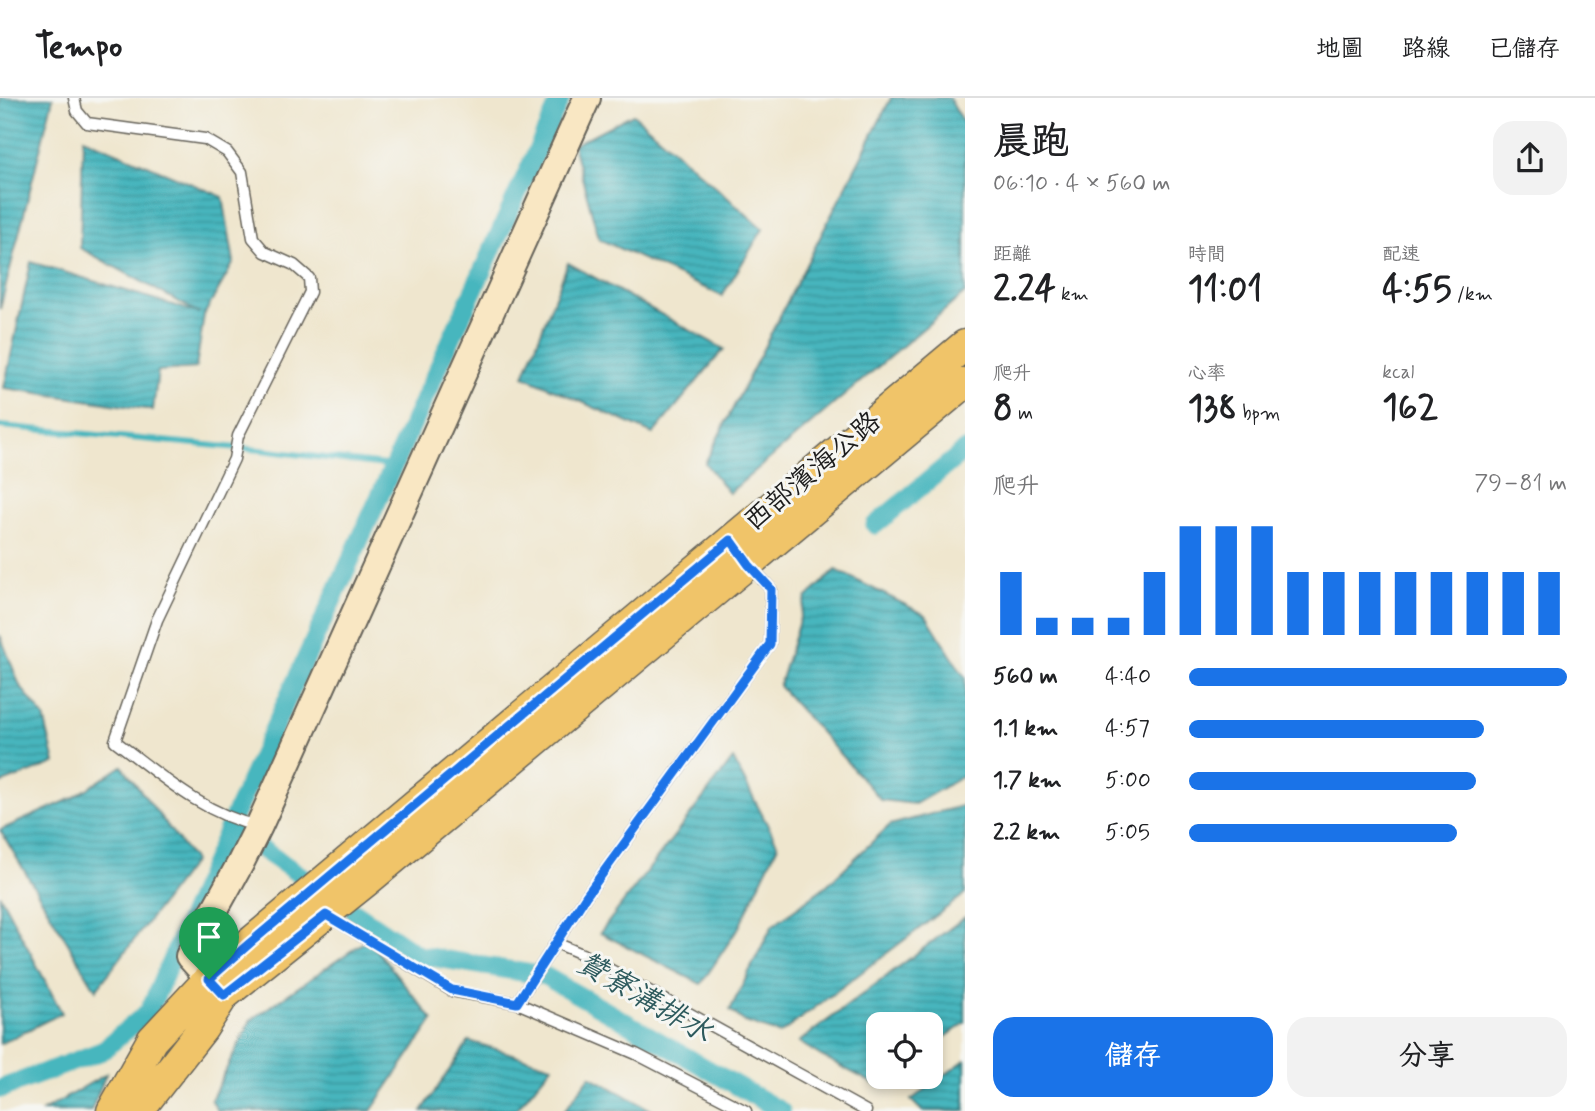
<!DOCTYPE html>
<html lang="zh-TW">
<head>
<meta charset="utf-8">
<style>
  :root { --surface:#fff; --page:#f2f2f2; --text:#202124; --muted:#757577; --line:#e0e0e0; --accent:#1a73e8 }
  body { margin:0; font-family:Mynerve,"LXGW WenKai TC",sans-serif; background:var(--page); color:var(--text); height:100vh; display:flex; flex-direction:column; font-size:26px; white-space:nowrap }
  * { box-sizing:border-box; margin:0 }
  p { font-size:23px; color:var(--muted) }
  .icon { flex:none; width:38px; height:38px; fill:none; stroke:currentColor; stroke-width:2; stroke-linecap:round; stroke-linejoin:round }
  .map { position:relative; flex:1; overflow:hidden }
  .drawer { display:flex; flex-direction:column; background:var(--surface); width:630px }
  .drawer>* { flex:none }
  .fabs { position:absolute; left:866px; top:914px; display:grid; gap:14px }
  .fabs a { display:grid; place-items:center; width:77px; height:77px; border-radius:14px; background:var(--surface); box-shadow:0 4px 10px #0003; font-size:35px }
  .pin { position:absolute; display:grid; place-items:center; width:60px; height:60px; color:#fff; margin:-72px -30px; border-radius:50% 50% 50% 0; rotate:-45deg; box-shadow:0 0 7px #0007 }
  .pin .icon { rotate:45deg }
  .round { display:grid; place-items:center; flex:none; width:74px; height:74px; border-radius:21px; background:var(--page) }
  .summary { display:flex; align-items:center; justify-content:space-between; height:119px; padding:0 28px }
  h1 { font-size:38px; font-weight:800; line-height:52px }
  .figures { display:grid; grid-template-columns:repeat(3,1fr); gap:10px; height:119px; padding:7px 28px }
  .figures div { display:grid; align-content:center }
  .figures b { font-size:35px; font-weight:800 }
  .figures small { font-size:19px; font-weight:400 }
  .figures p { font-size:19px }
  .chart { height:196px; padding:14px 28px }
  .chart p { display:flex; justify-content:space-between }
  .chart svg { width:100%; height:126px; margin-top:7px; stroke:var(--accent); stroke-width:6 }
  .cta { display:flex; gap:14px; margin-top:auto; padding:14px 28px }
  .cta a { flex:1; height:80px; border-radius:21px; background:var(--accent); color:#fff; font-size:28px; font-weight:800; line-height:80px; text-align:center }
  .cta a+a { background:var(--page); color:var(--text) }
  ul { padding:0 28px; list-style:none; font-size:23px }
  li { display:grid; grid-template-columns:112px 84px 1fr; align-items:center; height:52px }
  li i { height:18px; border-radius:9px; background:var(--accent) }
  header { display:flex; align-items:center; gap:42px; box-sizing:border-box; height:98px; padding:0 35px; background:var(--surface); border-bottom:2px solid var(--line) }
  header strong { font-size:33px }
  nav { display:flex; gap:38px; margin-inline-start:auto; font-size:24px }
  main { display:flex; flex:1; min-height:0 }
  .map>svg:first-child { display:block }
  .water { fill:url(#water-rules); stroke:#32696d; stroke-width:2 }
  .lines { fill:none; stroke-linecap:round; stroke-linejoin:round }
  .stream { stroke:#47b6be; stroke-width:6 }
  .canal { stroke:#47b6be; stroke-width:19 }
  .lane-casing { stroke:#66635a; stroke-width:13 }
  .secondary-casing { stroke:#66635a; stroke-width:30 }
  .primary-casing { stroke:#66635a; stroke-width:33 }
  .lane { stroke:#fff; stroke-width:10 }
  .secondary { stroke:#f9e7c3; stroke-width:26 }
  .primary { stroke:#f0c469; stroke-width:30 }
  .route-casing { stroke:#fff; stroke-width:14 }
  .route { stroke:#1a73e8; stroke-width:9 }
  .labels { text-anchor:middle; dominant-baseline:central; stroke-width:6; stroke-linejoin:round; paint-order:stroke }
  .street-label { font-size:28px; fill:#1c1c1c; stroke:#f6f6f2 }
  .water-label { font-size:30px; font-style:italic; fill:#2d5a5d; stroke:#f6f6f2 }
</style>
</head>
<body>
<header>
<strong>Tempo</strong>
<nav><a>地圖</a><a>路線</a><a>已儲存</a></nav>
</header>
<main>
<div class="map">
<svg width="965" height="1013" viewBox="0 0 965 1013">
  <defs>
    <pattern id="water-rules" width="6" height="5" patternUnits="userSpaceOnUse" patternTransform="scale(1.75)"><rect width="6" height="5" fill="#47b6be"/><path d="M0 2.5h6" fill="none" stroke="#3a939a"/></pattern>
  </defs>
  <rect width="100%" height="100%" fill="#f6f6f2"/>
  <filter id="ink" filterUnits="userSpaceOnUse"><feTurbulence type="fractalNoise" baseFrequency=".0143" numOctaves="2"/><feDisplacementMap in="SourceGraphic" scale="14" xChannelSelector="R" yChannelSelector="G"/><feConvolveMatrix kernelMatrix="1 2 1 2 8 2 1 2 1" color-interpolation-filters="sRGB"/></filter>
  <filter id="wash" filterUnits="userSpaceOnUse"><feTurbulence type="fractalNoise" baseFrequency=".00686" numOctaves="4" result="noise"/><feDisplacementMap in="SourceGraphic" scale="28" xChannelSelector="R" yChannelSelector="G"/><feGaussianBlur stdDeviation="1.57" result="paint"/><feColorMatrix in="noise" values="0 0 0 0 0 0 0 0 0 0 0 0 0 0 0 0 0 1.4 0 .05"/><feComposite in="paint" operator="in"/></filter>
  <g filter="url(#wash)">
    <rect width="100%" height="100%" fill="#efe6ce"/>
    <!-- water -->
    <path class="water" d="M 0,0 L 53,0 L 0,211 Z
      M 891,0 L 949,0 L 965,28 L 965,195 L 729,395 L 705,365 Z
      M 633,16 L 763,131 L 722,198 L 599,141 L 573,47 Z
      M 83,40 L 223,99 L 234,164 L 204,217 L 196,270 L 158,273 L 153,312 L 4,290 L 31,164 L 199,215 L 80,150 Z
      M 568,165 L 724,251 L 653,336 L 524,278 Z
      M 836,472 L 926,517 L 965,580 L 965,677 L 915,706 L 881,702 L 779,588 L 806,500 Z
      M 0,537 L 20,588 L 44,619 L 55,665 L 0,686 Z
      M 733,661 L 778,747 L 739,829 L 701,886 L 600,835 Z
      M 122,668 L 194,763 L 96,892 L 0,732 L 73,700 Z
      M 965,707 L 965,796 L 780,936 L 745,924 L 730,912 L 772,828 L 827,787 L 890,727 Z
      M 0,797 L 62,915 L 0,946 Z
      M 965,819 L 965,925 L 931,949 L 931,926 L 878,926 L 878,978 L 891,978 L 878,988 L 821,958 L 799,944 Z
      M 368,841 L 433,922 L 371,1013 L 218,1013 L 211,1002 L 251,922 Z
      M 469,943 L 552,968 L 515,1013 L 422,1013 Z
      M 965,962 L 965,1013 L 922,1013 L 911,1002 Z
      M 106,976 L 91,1013 L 43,1013 Z
      M 590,978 L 653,1013 L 564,1013 Z"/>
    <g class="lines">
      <!-- stream -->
      <path class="stream" d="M 0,328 L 261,352 L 393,368"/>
      <!-- canal -->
      <path class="canal" d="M 875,427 L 965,352
        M 229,729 L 561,0
        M 355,814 L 418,857 L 545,878 L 781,1013
        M 0,991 L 102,953 L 149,913 L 229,729 L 303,779"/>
    </g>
  </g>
  <g filter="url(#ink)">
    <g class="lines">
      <!-- lane casing -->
      <g class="lane-casing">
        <path id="lane" d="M 74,0 L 77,13 L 87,25 L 205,41 L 227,54 L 242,74 L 253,140 L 265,154 L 294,167 L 309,180 L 310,194 L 238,338 L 234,361 L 157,522 L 115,643 C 159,676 203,716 258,728
          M 330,819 L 452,893 L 517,905 L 636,956 L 746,1013
          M 556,845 L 582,856 L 866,1013
          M 517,905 L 586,798 L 770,546 L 771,491 L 750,468"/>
      </g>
      <!-- secondary casing -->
      <g class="secondary-casing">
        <path id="secondary" d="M 223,896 L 189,858 L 240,766 L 259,728 L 587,0"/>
      </g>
      <!-- primary casing -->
      <g class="primary-casing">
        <path id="primary" d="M 112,1013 L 152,942 L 209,881 L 250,845 L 965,247
          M 138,1013 L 203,930 L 224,897 L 369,781 L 965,285"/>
      </g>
      <!-- lane -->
      <use href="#lane" class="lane"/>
      <!-- secondary -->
      <use href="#secondary" class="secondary"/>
      <!-- primary -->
      <use href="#primary" class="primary"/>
    </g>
  </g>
  <g class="lines" filter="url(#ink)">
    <!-- route casing -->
    <g class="route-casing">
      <path id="route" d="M 731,442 L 749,467 L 771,491 L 770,546 L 586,798 L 517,905 L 452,892 L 326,817 L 224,897 L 209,881 L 250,845 Z"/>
    </g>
    <!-- route -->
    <use href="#route" class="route"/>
  </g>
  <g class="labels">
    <!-- street labels -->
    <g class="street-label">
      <text transform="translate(813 374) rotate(-40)">西部濱海公路</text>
    </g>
    <!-- water labels -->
    <g class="water-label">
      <text transform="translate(644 900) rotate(30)">贊寮溝排水</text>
    </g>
  </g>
</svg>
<div class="fabs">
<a><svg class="icon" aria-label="locate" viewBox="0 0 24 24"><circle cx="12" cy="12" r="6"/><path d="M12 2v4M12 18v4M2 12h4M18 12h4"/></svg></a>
</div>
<div class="pin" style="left:209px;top:881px;background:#1e9e55"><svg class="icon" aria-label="arrive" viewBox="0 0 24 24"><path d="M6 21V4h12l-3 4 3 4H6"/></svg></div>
</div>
<section class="drawer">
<div class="summary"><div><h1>晨跑</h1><p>06:10 · 4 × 560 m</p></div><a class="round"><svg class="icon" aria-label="share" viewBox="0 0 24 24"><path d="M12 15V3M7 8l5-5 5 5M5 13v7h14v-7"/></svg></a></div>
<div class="figures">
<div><p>距離</p><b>2.24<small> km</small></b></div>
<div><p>時間</p><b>11:01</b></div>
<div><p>配速</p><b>4:55<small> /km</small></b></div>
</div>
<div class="figures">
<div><p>爬升</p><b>8<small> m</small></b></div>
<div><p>心率</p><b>138<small> bpm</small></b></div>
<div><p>kcal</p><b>162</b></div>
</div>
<div class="chart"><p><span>爬升</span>79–81 m</p>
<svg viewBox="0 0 160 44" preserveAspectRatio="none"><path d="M5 44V22M15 44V38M25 44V38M35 44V38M45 44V22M55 44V6M65 44V6M75 44V6M85 44V22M95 44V22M105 44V22M115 44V22M125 44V22M135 44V22M145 44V22M155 44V22"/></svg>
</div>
<ul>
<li><b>560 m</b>4:40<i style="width:100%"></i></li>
<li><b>1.1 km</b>4:57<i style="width:78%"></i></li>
<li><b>1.7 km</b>5:00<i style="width:76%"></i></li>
<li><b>2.2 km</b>5:05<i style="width:71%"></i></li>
</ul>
<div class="cta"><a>儲存</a><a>分享</a></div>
</section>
</main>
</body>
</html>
